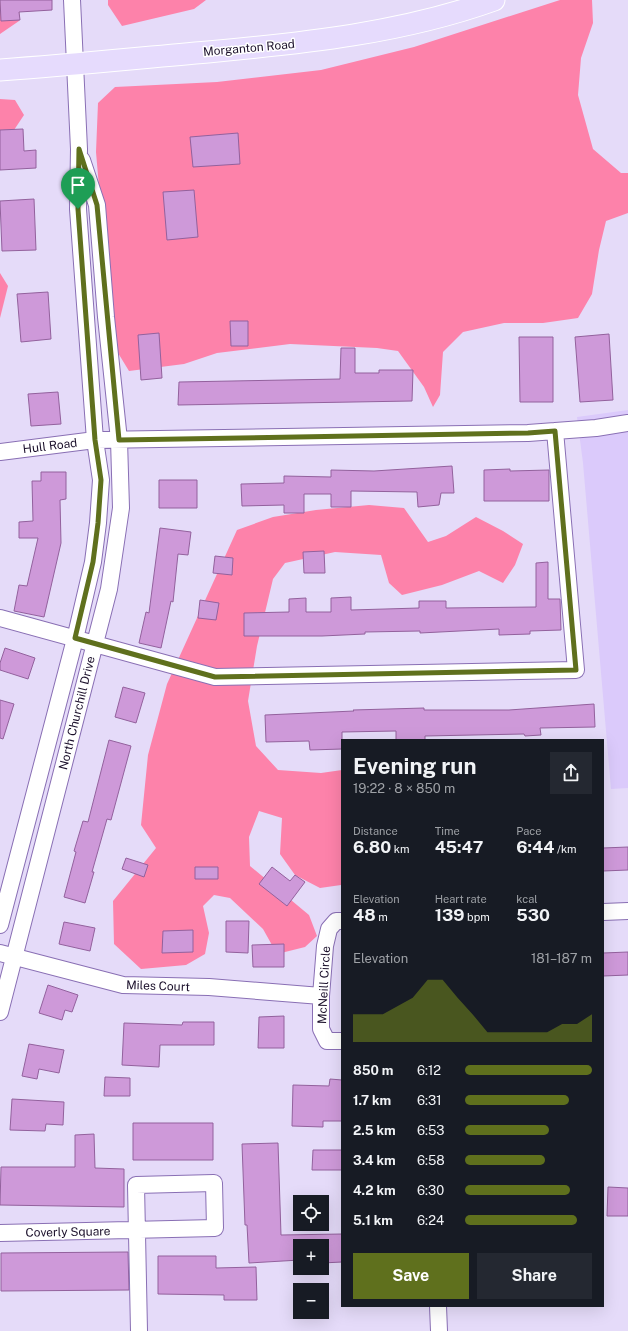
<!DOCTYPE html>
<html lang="en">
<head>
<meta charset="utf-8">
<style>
  :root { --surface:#171b24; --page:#242831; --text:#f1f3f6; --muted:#9ea1a6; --accent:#5f701d }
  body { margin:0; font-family:"Public Sans",sans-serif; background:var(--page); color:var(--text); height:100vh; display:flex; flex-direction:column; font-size:15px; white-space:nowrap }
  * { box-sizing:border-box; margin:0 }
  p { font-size:13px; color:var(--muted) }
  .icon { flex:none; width:22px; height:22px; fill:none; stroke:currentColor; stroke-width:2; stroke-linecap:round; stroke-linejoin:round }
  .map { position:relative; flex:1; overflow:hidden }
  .details { position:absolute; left:341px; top:739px; width:263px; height:568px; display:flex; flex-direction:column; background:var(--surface); border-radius:0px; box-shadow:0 4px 16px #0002 }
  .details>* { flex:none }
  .tools { position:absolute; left:293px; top:1195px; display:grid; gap:8px }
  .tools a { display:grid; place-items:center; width:36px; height:36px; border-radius:0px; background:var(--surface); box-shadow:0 4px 16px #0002; font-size:20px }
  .pin { position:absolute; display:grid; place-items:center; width:34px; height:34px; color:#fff; margin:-41px -17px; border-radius:50% 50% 50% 0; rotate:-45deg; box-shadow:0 0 4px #0007 }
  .pin .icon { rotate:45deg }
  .round { display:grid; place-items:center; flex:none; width:42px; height:42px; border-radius:0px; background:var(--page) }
  .overview { display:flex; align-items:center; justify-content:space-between; height:68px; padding:0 12px }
  h1 { font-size:22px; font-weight:700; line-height:30px }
  .metrics { display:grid; grid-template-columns:repeat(3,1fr); gap:6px; height:68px; padding:4px 12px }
  .metrics div { display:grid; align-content:center }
  .metrics b { font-size:17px; font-weight:700 }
  .metrics small { font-size:11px; font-weight:400 }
  .metrics p { font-size:11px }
  .chart { height:112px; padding:8px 12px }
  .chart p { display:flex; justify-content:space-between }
  .chart svg { width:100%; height:72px; margin-top:4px; fill:var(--accent); opacity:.7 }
  .cta { display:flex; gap:8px; margin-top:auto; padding:8px 12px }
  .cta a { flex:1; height:46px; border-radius:0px; background:var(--accent); color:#fff; font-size:16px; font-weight:700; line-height:46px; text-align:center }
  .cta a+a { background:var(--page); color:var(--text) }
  ul { padding:0 12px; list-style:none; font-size:13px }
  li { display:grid; grid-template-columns:64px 48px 1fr; align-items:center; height:30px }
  li i { height:10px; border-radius:5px; background:var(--accent) }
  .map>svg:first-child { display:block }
  .built { fill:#dbcafb }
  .forest { fill:#fd82aa }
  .building { fill:#ce99d9; stroke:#93619d }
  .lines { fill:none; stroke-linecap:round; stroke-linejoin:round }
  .minor-casing { stroke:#896fb4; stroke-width:18 }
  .major-casing { stroke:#fff; stroke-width:23 }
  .minor { stroke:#fff; stroke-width:16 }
  .major { stroke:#e6dbfd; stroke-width:21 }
  .route-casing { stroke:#fff; stroke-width:8 }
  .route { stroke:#5f701d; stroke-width:5 }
  .labels { text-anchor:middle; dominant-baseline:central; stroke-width:3; stroke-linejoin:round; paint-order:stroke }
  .street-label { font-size:12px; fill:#1b102b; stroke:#fff }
</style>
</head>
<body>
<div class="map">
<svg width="628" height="1331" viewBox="0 0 628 1331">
  <rect width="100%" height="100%" fill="#e5dbf9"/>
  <!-- built -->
  <path class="built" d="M 628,410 L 628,788 L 611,789 L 583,463 L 577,417 Z"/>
  <!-- forest -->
  <path class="forest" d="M 0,0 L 20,0 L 19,21 L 0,34 Z
    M 108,0 L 206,0 L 194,9 L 122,26 L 108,5 Z
    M 560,0 L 592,0 L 593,23 L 581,58 L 578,95 L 593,149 L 621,173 L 628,173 L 628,213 L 606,221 L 599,250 L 592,294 L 578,318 L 543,323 L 504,323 L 463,332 L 443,352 L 440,395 L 433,407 L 424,387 L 398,351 L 377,348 L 290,344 L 217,353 L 184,364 L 129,371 L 115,348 L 110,316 L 96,152 L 98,103 L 115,87 L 217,82 L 321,70 L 414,47 Z
    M 0,99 L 15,100 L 24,115 L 4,145 L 0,154 Z
    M 0,273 L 8,286 L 0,318 Z
    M 369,505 L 404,508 L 428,542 L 446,536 L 476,517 L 503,531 L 523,544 L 515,565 L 503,583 L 479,571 L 442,585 L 402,595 L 389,583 L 381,555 L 335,552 L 285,563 L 273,579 L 257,646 L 248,701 L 256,746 L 278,770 L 321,773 L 342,770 L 342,883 L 341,885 L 320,888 L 295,875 L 280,854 L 282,818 L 259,811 L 249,837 L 250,866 L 309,915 L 317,936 L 305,947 L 277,954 L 263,929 L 230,898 L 214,895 L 203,906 L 209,933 L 205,954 L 186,965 L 141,969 L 114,944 L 113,901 L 156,848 L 141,825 L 148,755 L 167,684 L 237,530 L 273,517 L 316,510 Z"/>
  <!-- building -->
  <path class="building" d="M 0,0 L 52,0 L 52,10 L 19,12 L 20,20 L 1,21 Z
    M 23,129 L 24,151 L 36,150 L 36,168 L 0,170 L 0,130 Z
    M 238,133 L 240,164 L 193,167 L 190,137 Z
    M 194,190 L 198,237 L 167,240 L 163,192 Z
    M 34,199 L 36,250 L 2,251 L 0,201 Z
    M 48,292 L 51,339 L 21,342 L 17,294 Z
    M 230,321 L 248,321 L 248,346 L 231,346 Z
    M 159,333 L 162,378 L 141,380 L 138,335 Z
    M 609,334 L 613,400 L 580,402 L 575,337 Z
    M 519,337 L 553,337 L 553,402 L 520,402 Z
    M 341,348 L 355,348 L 355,373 L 379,373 L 379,370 L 413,370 L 412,401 L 178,405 L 179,382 L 340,379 Z
    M 58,392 L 61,424 L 31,426 L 28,394 Z
    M 452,466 L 454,493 L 441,493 L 439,505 L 418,507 L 417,492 L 351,491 L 351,507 L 331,507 L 331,494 L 304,494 L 304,513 L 284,513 L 284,505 L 242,506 L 241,484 L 284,483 L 284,476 L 331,477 L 331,470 L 374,471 Z
    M 510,469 L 510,471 L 549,470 L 549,501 L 484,501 L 484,470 Z
    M 41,472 L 66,472 L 66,499 L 60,500 L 61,543 L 44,617 L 14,611 L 19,585 L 27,586 L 38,538 L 19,538 L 19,522 L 33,521 L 32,481 L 41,481 Z
    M 159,480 L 197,480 L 197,508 L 159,508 Z
    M 160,528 L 191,532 L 188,555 L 178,554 L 173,602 L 171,601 L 161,648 L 139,643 L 146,612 L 149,613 Z
    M 324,551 L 325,573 L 304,573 L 303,552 Z
    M 215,556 L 233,558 L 232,575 L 213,573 Z
    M 548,562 L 548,599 L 560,599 L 561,630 L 530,631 L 530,634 L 499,635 L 499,629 L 420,633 L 420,631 L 365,632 L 365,634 L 322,636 L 244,636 L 244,613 L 289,612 L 289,599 L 306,598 L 306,612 L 331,612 L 331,598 L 351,597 L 351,610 L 419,608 L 419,601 L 446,601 L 446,608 L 536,607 L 536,563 Z
    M 200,600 L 219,603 L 216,620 L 198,618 Z
    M 5,648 L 35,658 L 28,679 L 0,670 L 0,663 Z
    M 123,687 L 145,693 L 136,723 L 115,717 Z
    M 0,700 L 14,704 L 3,739 L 0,738 Z
    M 594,704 L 595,727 L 540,728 L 541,735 L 525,736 L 524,734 L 425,736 L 425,740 L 396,740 L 396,731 L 342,732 L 342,749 L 310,750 L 309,741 L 266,742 L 265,715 L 354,711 L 353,710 L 424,708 L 424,710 L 509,710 Z
    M 109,740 L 131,746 L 111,820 L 107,819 L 92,872 L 94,872 L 85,903 L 64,897 L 76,852 L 74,851 L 83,821 L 88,822 Z
    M 628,847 L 628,870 L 603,871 L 603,848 Z
    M 126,858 L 148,865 L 144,877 L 122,869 Z
    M 195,867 L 218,867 L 218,879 L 195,879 Z
    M 272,867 L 290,881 L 295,875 L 305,882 L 287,906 L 259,884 Z
    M 226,921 L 249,921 L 248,953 L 226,952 Z
    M 64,922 L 95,928 L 90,951 L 59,944 Z
    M 193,930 L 193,952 L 162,953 L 163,931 Z
    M 284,944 L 284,967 L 253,967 L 252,945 Z
    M 628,952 L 628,975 L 603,976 L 603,953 Z
    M 48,985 L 78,995 L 72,1012 L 65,1010 L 62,1020 L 39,1013 Z
    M 284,1016 L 284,1048 L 258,1048 L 259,1017 Z
    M 183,1022 L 214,1022 L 214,1045 L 160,1045 L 159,1067 L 122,1065 L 124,1023 L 182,1025 Z
    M 29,1044 L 64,1050 L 59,1073 L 39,1069 L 37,1079 L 22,1076 Z
    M 105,1077 L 130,1078 L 130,1096 L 104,1096 Z
    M 330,1079 L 342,1080 L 342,1121 L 323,1121 L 323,1127 L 292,1126 L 293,1085 L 329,1086 Z
    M 12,1099 L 64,1102 L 63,1125 L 46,1124 L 45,1131 L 10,1130 Z
    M 133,1123 L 213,1123 L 213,1160 L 133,1160 Z
    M 94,1134 L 95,1168 L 124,1169 L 124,1207 L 0,1205 L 1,1167 L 75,1167 L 75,1135 Z
    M 278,1143 L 281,1235 L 342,1234 L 342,1262 L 322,1263 L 322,1246 L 300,1246 L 300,1263 L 300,1260 L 249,1263 L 247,1225 L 245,1225 L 242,1144 Z
    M 313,1150 L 342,1150 L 342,1170 L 312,1170 Z
    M 608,1187 L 628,1188 L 628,1216 L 607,1216 Z
    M 128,1252 L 129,1290 L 1,1291 L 1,1253 Z
    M 158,1256 L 216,1256 L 216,1268 L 256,1267 L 257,1300 L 224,1300 L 224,1295 L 158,1294 Z"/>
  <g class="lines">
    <!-- minor casing -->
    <g class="minor-casing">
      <path id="minor" d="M 0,452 L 95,440 L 528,433 L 596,428 L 628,423
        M 0,618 L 215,677 L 576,670 L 555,431
        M 603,912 L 628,911
        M 342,921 L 336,921 L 329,929 L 325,946 L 321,996 L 321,1029 L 327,1041 L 342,1041
        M 0,925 L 75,639 L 93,562 L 98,523 L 101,480 L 95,440 L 78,209 L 79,149 L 72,0
        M 0,953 L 123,985 L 209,987 L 321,996
        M 0,1012 L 109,589 L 121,508 L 119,440 L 106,317 L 97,205 L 82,160
        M 0,1233 L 215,1228 L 214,1183 L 136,1185 L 139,1331
        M 438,1306 L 439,1331"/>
    </g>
    <!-- major casing -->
    <g class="major-casing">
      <path id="major" d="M 0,70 C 70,65 139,58 208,52 C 305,43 402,33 494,0"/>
    </g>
    <!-- minor -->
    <use href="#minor" class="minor"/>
    <!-- major -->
    <use href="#major" class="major"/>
  </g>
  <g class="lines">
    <!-- route casing -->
    <g class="route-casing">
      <path id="route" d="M 79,149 L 97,205 L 119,440 L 528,433 L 555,431 L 576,670 L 215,677 L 75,638 L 93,562 L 98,523 L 101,480 L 95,440 L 78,209 Z"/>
    </g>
    <!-- route -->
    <use href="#route" class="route"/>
  </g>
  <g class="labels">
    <!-- street labels -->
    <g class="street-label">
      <text transform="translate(249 48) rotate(-5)">Morganton Road</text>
      <text transform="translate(50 446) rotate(-7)">Hull Road</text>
      <text transform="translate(77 713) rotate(-76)">North Churchill Drive</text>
      <text transform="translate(324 985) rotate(-87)">McNeill Circle</text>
      <text transform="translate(158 986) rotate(2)">Miles Court</text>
      <text transform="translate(68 1232) rotate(-1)">Coverly Square</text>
    </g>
  </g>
</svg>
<div class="tools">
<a><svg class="icon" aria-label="locate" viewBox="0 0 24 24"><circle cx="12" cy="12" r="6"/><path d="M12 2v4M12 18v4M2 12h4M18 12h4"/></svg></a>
<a>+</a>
<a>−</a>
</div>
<div class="pin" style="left:78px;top:209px;background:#1e9e55"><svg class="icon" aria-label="arrive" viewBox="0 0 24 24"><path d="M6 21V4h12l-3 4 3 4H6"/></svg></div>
<section class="details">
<div class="overview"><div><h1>Evening run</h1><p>19:22 · 8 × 850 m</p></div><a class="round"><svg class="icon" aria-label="share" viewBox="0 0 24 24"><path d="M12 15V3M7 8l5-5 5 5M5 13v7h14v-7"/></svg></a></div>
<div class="metrics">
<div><p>Distance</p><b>6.80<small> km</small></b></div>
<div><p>Time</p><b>45:47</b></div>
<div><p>Pace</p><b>6:44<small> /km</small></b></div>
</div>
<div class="metrics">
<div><p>Elevation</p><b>48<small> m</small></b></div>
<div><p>Heart rate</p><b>139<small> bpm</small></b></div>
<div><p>kcal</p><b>530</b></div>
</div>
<div class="chart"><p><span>Elevation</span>181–187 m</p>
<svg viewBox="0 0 160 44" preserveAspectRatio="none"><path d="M0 44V27L10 27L20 27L30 22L40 17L50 6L60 6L70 17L80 27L90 38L100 38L110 38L120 38L130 38L140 33L150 33L160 27V44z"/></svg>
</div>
<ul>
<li><b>850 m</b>6:12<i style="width:100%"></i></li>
<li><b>1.7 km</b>6:31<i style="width:82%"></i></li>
<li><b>2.5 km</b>6:53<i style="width:66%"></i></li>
<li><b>3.4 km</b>6:58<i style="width:63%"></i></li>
<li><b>4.2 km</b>6:30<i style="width:83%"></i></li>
<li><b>5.1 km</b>6:24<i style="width:88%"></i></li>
</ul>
<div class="cta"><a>Save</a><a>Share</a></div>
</section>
</div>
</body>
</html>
